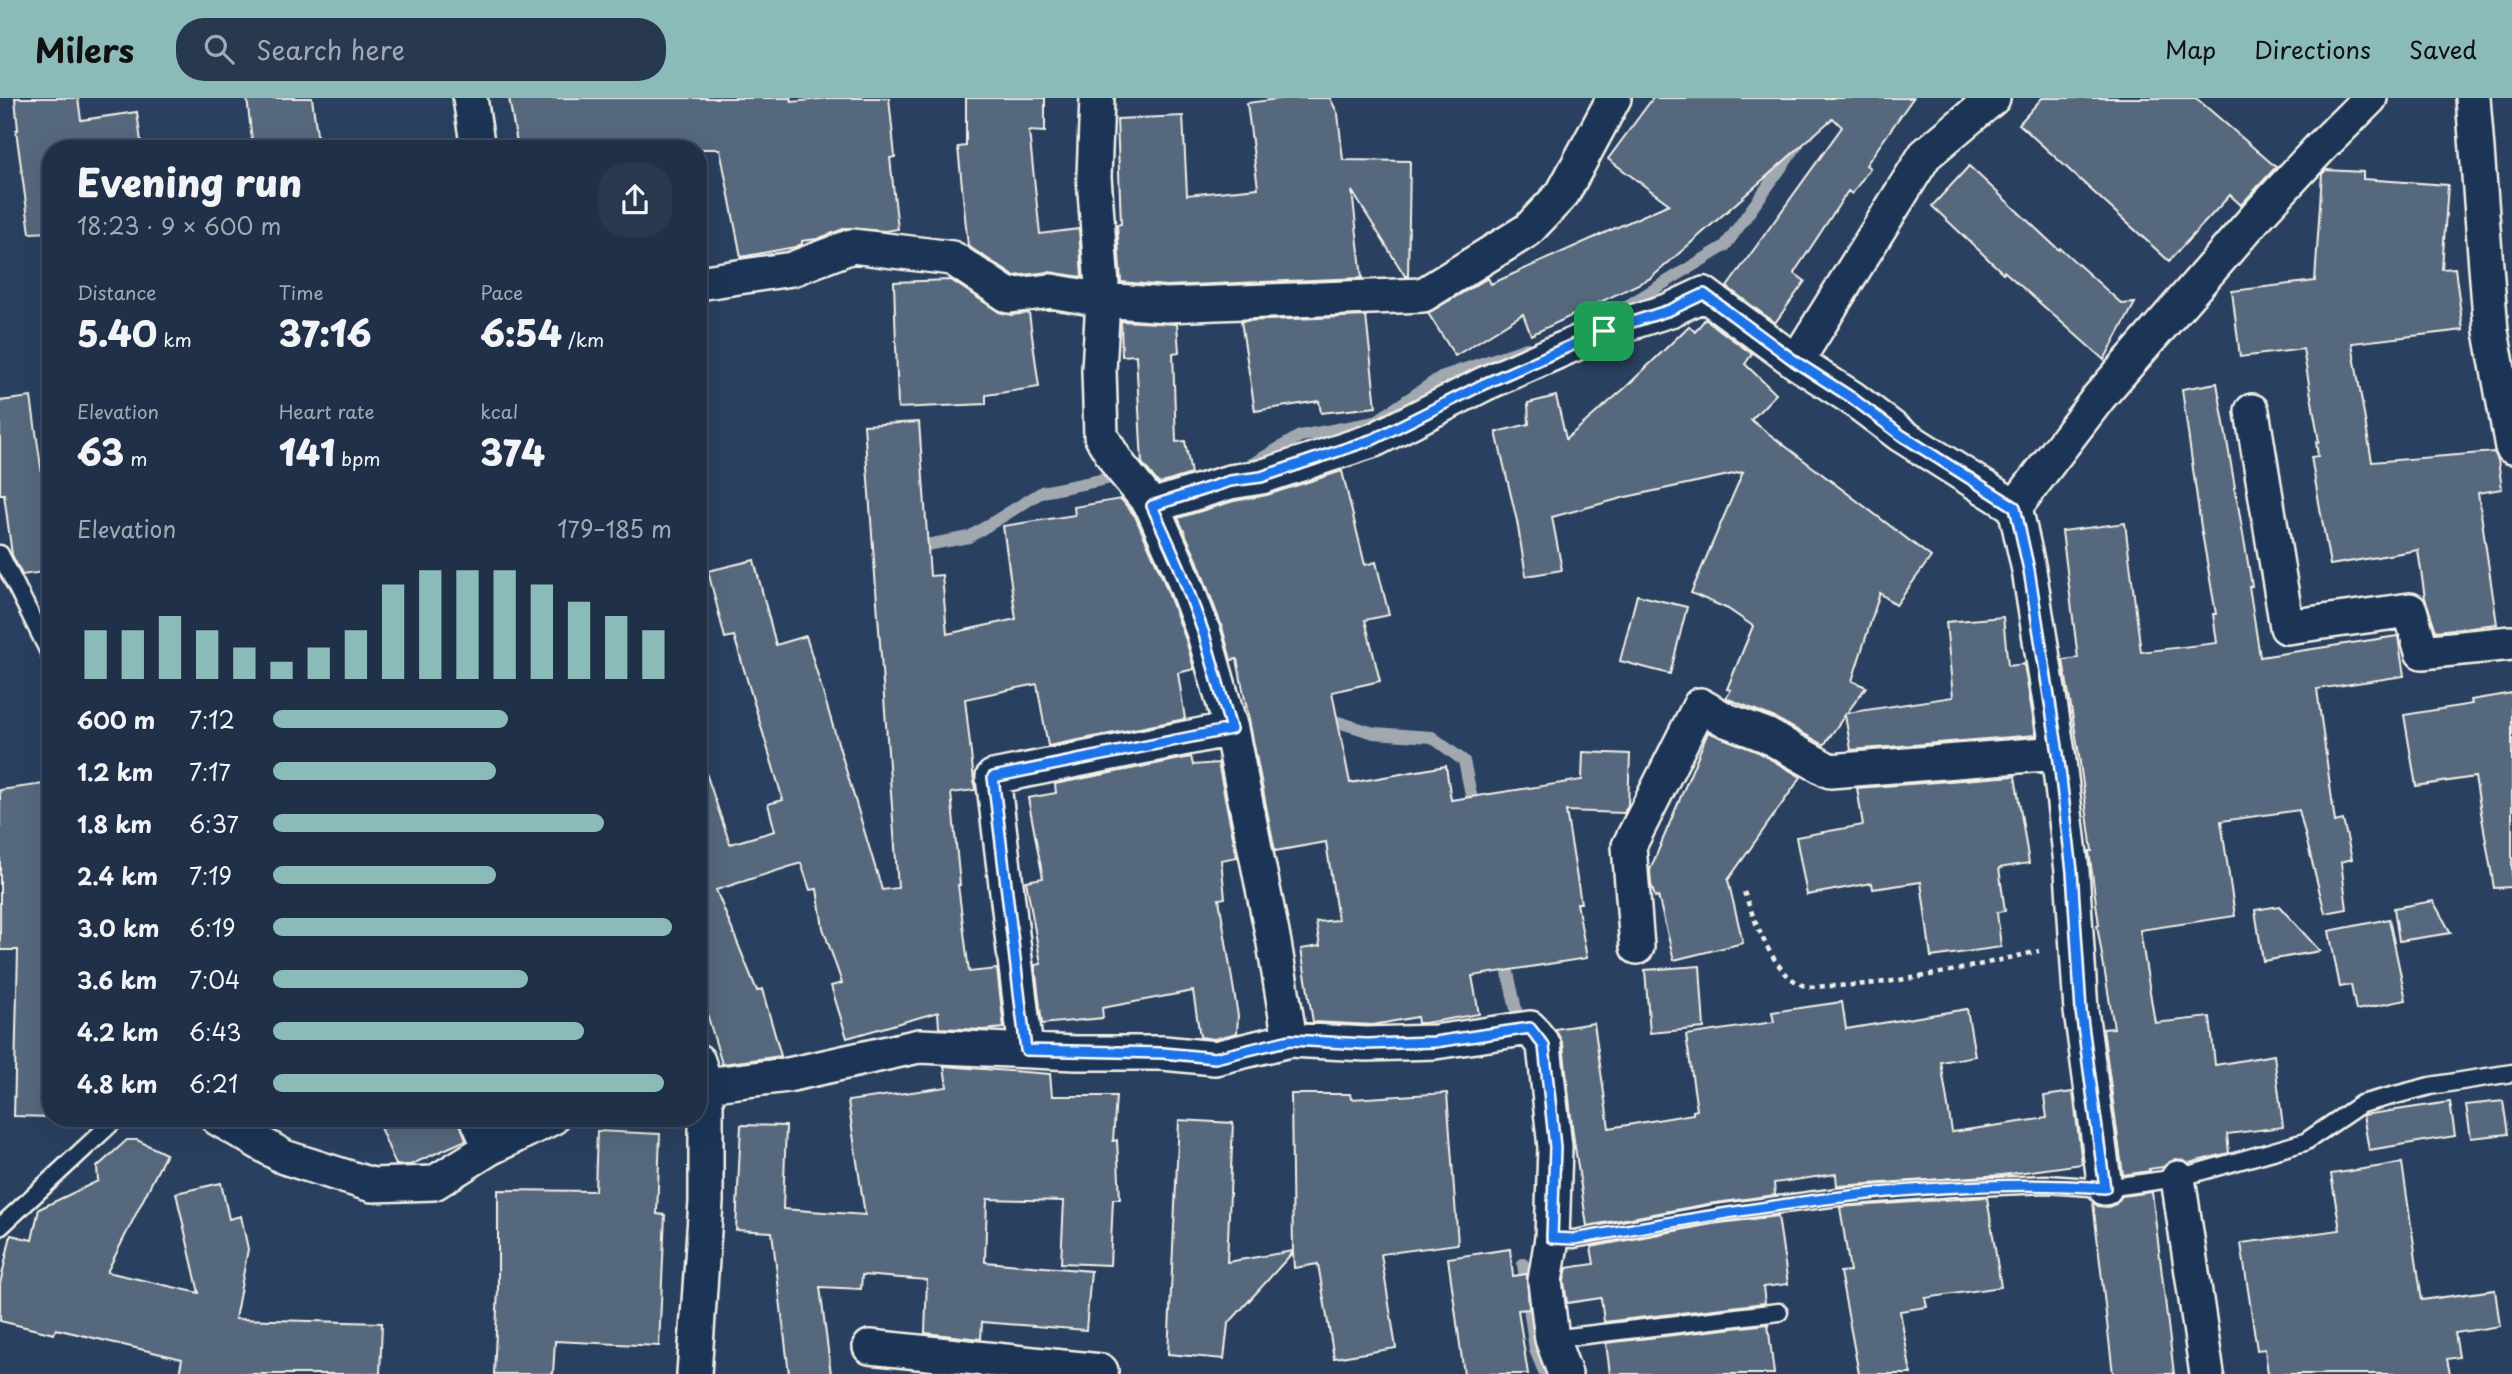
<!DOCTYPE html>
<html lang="en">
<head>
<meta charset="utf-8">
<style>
  :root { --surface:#203048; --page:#28384f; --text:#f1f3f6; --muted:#a2a9b4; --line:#3d4b60; --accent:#8bbbb9 }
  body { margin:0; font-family:"Playpen Sans",sans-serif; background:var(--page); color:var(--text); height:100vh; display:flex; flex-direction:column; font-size:26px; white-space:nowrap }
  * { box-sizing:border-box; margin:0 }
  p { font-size:23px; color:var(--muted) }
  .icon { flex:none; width:38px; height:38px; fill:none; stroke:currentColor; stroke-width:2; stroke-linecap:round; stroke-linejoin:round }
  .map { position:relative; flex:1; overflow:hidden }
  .sheet { position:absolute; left:42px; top:42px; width:665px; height:987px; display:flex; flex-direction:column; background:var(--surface); border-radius:28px; box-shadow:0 7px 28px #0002,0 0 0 2px var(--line) }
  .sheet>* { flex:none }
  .pin { position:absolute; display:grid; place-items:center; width:60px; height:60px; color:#fff; margin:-30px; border-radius:14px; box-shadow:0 4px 10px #0006 }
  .round { display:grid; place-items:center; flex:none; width:74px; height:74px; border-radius:28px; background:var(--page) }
  .summary { display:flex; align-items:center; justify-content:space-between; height:119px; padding:0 35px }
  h1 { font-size:38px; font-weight:800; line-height:52px }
  .stats { display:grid; grid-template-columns:repeat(3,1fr); gap:10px; height:119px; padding:7px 35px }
  .stats div { display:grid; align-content:center }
  .stats b { font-size:35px; font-weight:800 }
  .stats small { font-size:19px; font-weight:400 }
  .stats p { font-size:19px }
  .chart { height:196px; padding:14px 35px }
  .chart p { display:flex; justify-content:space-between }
  .chart svg { width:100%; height:126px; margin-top:7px; stroke:var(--accent); stroke-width:6 }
  ul { padding:0 35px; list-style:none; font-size:23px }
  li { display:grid; grid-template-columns:112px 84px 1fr; align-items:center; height:52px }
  li i { height:18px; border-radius:9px; background:var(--accent) }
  header { display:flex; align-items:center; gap:42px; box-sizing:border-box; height:98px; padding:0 35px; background:var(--accent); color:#111 }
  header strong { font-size:33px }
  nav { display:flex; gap:38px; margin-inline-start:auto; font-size:24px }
  .search { width:490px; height:63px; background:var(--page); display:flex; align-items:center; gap:18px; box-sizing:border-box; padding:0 24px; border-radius:28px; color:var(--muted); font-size:26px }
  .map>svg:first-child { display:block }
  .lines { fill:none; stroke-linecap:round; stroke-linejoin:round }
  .stream { stroke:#a1a8b0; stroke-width:12 }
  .building { fill:#56677d; stroke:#f4f1e8; stroke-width:2 }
  .service-casing { stroke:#f4f1e8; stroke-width:21 }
  .minor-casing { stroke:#f4f1e8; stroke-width:38 }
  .path { stroke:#f4f1e8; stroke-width:4.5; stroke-dasharray:5 5; stroke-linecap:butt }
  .service { stroke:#1d3557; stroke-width:16 }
  .minor { stroke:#1d3557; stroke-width:33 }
  .route-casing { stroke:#fff; stroke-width:14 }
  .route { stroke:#1a73e8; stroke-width:9 }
</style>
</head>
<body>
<header>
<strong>Milers</strong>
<div class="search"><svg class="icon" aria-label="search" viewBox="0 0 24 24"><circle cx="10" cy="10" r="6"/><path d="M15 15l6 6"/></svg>Search here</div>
<nav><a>Map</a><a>Directions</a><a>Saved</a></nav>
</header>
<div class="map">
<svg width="2512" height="1276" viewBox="0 0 2512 1276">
  <rect width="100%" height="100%" fill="#2a4060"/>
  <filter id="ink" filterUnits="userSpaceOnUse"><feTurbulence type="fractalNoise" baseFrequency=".0143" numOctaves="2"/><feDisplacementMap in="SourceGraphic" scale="14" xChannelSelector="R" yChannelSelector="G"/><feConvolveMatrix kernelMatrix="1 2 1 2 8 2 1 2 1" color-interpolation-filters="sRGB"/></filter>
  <g filter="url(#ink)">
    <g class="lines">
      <!-- stream -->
      <path class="stream" d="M 1612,217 L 1725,148 L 1798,46
        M 1252,417 L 1249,407 L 1247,369 L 1300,338 L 1375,324 L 1441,279 L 1527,250
        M 916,449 L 969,439 L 1042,394 L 1111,380
        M 1324,615 L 1328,621 L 1374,635 L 1432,639 L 1464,663 L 1475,715
        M 1504,856 L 1517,916
        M 1523,1166 L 1535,1252 L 1545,1276"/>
    </g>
    <!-- building -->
    <path class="building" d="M 15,0 L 78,0 L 81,22 L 137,14 L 142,51 L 51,51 L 51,134 L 30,135 L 16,32 L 18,32 Z
      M 247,0 L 312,0 L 319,51 L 253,51 Z
      M 509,0 L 791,0 L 792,4 L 829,0 L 889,0 L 895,59 L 890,60 L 898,131 L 885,133 L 846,130 L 817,141 L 802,143 L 802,146 L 795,149 L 741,159 L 720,51 L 518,51 Z
      M 966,0 L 1045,0 L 1045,34 L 1029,33 L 1040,136 L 1079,131 L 1082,179 L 1049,174 L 1014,178 L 968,148 L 958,49 L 966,48 Z
      M 1285,0 L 1330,0 L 1338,16 L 1343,62 L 1410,63 L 1408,178 L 1405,178 L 1352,93 L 1362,180 L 1166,188 L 1121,184 L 1117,127 L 1121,126 L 1117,21 L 1183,18 L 1187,97 L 1258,90 L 1247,5 Z
      M 1653,0 L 1913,0 L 1866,67 L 1870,70 L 1852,96 L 1848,93 L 1794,175 L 1805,183 L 1775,225 L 1727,189 L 1842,29 L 1833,20 L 1651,180 L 1531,237 L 1523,216 L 1455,258 L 1428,215 L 1488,180 L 1491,186 L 1669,106 L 1608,61 Z
      M 2042,0 L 2196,0 L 2276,69 L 2241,107 L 2230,97 L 2169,163 L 2019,26 Z
      M 1969,68 L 2059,152 L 2060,150 L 2122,206 L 2135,205 L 2104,262 L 2004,173 L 2003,175 L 1932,108 Z
      M 2326,72 L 2363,74 L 2363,81 L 2448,87 L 2442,171 L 2455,170 L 2463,232 L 2352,245 L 2372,364 L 2494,354 L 2498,362 L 2502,391 L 2478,395 L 2497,526 L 2436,533 L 2425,500 L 2418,452 L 2330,467 L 2311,359 L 2318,358 L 2316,344 L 2319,344 L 2303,251 L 2240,259 L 2232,193 L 2315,183 L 2322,76 Z
      M 951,182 L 999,214 L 1011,217 L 1029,215 L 1039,289 L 986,297 L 986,306 L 898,310 L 894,184 Z
      M 1366,218 L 1376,309 L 1321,315 L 1319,303 L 1255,313 L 1241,223 Z
      M 1705,221 L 1752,256 L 1745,266 L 1776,296 L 1751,322 L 1931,459 L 1896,507 L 1880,495 L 1852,583 L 1866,589 L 1847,615 L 1953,599 L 1946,524 L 2003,519 L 2008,568 L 2024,566 L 2036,637 L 1851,652 L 1845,617 L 1824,647 L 1775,620 L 1726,600 L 1731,592 L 1727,591 L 1753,528 L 1728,511 L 1691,495 L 1743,374 L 1626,399 L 1552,419 L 1562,472 L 1526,478 L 1517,423 L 1496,334 L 1529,326 L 1528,305 L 1556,298 L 1566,341 L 1625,290 L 1689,228 L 1695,234 Z
      M 1121,223 L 1177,226 L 1179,254 L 1173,255 L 1176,344 L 1185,343 L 1191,376 L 1159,386 L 1142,365 L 1136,257 L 1122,258 Z
      M 2217,285 L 2252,488 L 2249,488 L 2260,559 L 2398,538 L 2404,578 L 2317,591 L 2335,724 L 2343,722 L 2352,761 L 2341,764 L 2347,811 L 2325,815 L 2299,712 L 2221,723 L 2235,818 L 2140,832 L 2155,925 L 2210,919 L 2215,967 L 2274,957 L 2283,1029 L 2227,1036 L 2229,1055 L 2189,1065 L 2184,1062 L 2175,1061 L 2163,1069 L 2149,1071 L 2150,1073 L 2123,1077 L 2103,931 L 2114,930 L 2097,827 L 2099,827 L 2089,753 L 2092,753 L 2078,650 L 2063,562 L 2078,560 L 2062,433 L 2125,425 L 2141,554 L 2217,545 L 2213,516 L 2216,516 L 2201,429 L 2182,291 Z
      M 31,299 L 45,397 L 51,396 L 51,473 L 22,477 L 12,457 L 4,396 L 0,396 L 0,303 Z
      M 919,324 L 930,478 L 942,477 L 947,536 L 1016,521 L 1003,428 L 1075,417 L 1074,409 L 1121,401 L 1135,418 L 1161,476 L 1186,542 L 1194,571 L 1178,575 L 1185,621 L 1048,648 L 1037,586 L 965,601 L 975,692 L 951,695 L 960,787 L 958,787 L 969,874 L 997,871 L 1004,930 L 983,932 L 939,930 L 938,914 L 847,940 L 831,888 L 842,885 L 823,830 L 817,791 L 810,792 L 801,765 L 716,792 L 757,893 L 762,891 L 781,958 L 722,966 L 698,885 L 698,670 L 704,669 L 730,746 L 775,733 L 768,706 L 783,702 L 734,538 L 725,540 L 708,473 L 754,462 L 776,547 L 806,538 L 882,792 L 898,790 L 864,327 Z
      M 1342,373 L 1365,467 L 1376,464 L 1389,517 L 1365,522 L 1380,583 L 1332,594 L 1350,685 L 1446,668 L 1451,702 L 1582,682 L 1583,654 L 1630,656 L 1628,707 L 1624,715 L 1566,713 L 1581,805 L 1577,805 L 1587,860 L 1472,878 L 1479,916 L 1425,925 L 1418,925 L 1417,919 L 1373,927 L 1313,924 L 1301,851 L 1320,848 L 1316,824 L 1338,822 L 1326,744 L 1275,753 L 1237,561 L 1231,562 L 1222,529 L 1197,462 L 1178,420 L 1234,403 L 1267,397 Z
      M 1637,497 L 1687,509 L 1670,576 L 1620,563 Z
      M 2512,595 L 2512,789 L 2494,790 L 2475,679 L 2416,688 L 2404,617 L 2472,606 L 2471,602 Z
      M 1708,634 L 1758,654 L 1801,679 L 1728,782 L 1743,845 L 1674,862 L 1658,798 L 1655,799 L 1651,786 L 1650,772 Z
      M 1191,659 L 1193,667 L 1218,665 L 1237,759 L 1221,762 L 1225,800 L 1219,801 L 1238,918 L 1237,935 L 1214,941 L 1200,939 L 1193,893 L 1102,910 L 1103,920 L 1042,926 L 1035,867 L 1041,866 L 1026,783 L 1043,780 L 1028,700 L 1056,695 L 1055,686 Z
      M 2015,678 L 2029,765 L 1999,770 L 2005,813 L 1997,814 L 2001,849 L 1931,859 L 1921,784 L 1873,791 L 1872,785 L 1807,797 L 1796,739 L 1863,727 L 1857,690 Z
      M 51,685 L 51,755 L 48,756 L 51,1019 L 14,1018 L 18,852 L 0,852 L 0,692 Z
      M 2433,803 L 2451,835 L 2399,843 L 2394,810 Z
      M 2279,808 L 2320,853 L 2263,863 L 2255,812 Z
      M 2389,821 L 2406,902 L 2356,912 L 2351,887 L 2340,889 L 2329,833 Z
      M 1700,868 L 1704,930 L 1650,935 L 1645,872 Z
      M 1842,904 L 1846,931 L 1967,911 L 1975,958 L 1941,964 L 1952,1034 L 2047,1020 L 2044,998 L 2073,994 L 2082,1066 L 2002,1077 L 1837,1088 L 1836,1076 L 1774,1085 L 1775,1097 L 1708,1106 L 1587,1128 L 1573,1036 L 1563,946 L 1555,931 L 1594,925 L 1609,1030 L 1693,1016 L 1693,1013 L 1697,1012 L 1686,937 L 1774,924 L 1772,914 Z
      M 944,968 L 1050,976 L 1052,998 L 1116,998 L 1113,1043 L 1117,1042 L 1120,1101 L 1113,1101 L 1110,1167 L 1061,1165 L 1064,1103 L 987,1101 L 985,1164 L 1091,1173 L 1086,1232 L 982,1224 L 981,1241 L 925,1235 L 927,1182 L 862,1177 L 861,1191 L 820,1189 L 831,1276 L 789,1276 L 772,1134 L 736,1132 L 741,1027 L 786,1028 L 783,1111 L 865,1117 L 848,1003 L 947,989 Z
      M 1447,995 L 1458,1146 L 1381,1156 L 1396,1250 L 1334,1260 L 1318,1166 L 1294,1170 L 1293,1154 L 1228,1226 L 1224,1261 L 1168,1256 L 1179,1022 L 1233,1025 L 1227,1164 L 1293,1153 L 1291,996 L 1350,996 L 1351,1001 Z
      M 2503,1003 L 2508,1036 L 2471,1040 L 2466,1007 Z
      M 2450,1004 L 2455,1038 L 2369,1052 L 2363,1017 Z
      M 376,1020 L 458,1020 L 466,1042 L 410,1067 L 396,1067 Z
      M 597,1033 L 660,1036 L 657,1116 L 665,1117 L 659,1248 L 555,1243 L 553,1276 L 494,1276 L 498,1191 L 498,1092 L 595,1093 Z
      M 127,1042 L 137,1042 L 166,1056 L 107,1174 L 199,1195 L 176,1095 L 221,1085 L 229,1121 L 241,1118 L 248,1151 L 235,1221 L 382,1225 L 380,1276 L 179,1276 L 182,1261 L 56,1231 L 54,1236 L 0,1223 L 0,1186 L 11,1137 L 32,1142 L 39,1111 L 98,1083 L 97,1069 Z
      M 2402,1065 L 2422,1202 L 2495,1192 L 2500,1228 L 2455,1235 L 2459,1259 L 2447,1261 L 2450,1276 L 2268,1276 L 2265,1251 L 2257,1252 L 2241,1145 L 2340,1132 L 2331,1076 Z
      M 2152,1094 L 2174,1276 L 2113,1276 L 2093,1104 L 2098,1108 L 2108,1109 L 2116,1106 L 2122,1098 Z
      M 1987,1099 L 2001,1189 L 1925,1200 L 1927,1209 L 1900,1213 L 1911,1276 L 1859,1276 L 1840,1174 L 1850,1173 L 1840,1109 Z
      M 1778,1118 L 1788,1186 L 1763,1189 L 1765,1205 L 1604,1224 L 1601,1200 L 1567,1205 L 1564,1183 L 1567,1170 L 1594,1166 L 1591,1149 L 1712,1126 Z
      M 1510,1151 L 1513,1178 L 1527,1176 L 1529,1211 L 1518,1212 L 1528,1276 L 1464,1276 L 1448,1160 Z
      M 1768,1226 L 1774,1276 L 1610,1276 L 1606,1245 Z"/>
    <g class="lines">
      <!-- service casing -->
      <g class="service-casing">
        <path id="service" d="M 0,456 L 51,558
          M 0,1129 L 117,1020
          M 1552,1140 L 1574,1141 L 1710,1116 L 1838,1099 L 1950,1090 L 2046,1086 L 2105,1090 L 2178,1080 L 2305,1044 L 2361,1006 L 2430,988 L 2512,975
          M 1552,1241 L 1779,1214"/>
      </g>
      <!-- minor casing -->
      <g class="minor-casing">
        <path id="minor" d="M 470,0 L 478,51
          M 1097,0 L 1094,79 L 1103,202 L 1099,272 L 1101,338 L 1118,366 L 1152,408 L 1179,469 L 1204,536 L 1231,631 L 1274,845 L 1290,942
          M 2473,0 L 2491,233 L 2512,349
          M 698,185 L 792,171 L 852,148 L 952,160 L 1009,198 L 1051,193 L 1103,202 L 1166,207 L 1423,197 L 1528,132 L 1563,95 L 1614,0
          M 1796,264 L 1925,57 L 1993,0
          M 2252,313 L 2287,529 L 2410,512 L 2422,554 L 2512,545
          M 1152,408 L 1230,384 L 1261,379 L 1374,342 L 1484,286 L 1604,233 L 1670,212 L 1704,196 L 1796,264 L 1852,300 L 1901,337 L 2015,409 L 2099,299 L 2257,118 L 2320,50 L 2370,0
          M 2015,409 L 2029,472 L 2058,655 L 2072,773 L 2081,913 L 2105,1090
          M 1637,849 L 1629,748 L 1700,607 L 1726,622 L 1766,637 L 1830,673 L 2058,655
          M 1026,952 L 993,679 L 1231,631
          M 698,988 L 788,977 L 919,948 L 1076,955 L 1163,955 L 1215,960 L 1290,942 L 1366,946 L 1435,944 L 1530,930 L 1544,948 L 1555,1049 L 1552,1140 L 1545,1183 L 1552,1241 L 1565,1276
          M 217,1020 L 284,1059 L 372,1087 L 434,1085 L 490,1050 L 552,1020
          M 477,1020 L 490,1050
          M 2178,1080 L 2207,1276
          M 870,1249 L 1101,1273
          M 694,1276 L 706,1104 L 706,987 L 698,963"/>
      </g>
      <!-- path -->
      <path class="path" d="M 1744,794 C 1755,823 1772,874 1802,887 C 1809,890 1821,888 1829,888 C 1900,887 1970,869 2039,853"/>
      <!-- service -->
      <use href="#service" class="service"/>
      <!-- minor -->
      <use href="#minor" class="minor"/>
    </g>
  </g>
  <g class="lines" filter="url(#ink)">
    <!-- route casing -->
    <g class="route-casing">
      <path id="route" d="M 1704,196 L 1796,264 L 1852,300 L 1901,337 L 2015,409 L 2029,472 L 2058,655 L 2072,773 L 2081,913 L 2105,1090 C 1927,1077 1749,1111 1574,1141 L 1552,1140 L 1555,1049 L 1544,948 L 1530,930 L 1435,944 L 1366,946 L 1290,942 L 1215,960 L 1163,955 L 1026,952 L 993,679 L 1231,631 L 1204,536 L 1179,468 L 1152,408 L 1230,383 L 1261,379 L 1374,341 L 1484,286 L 1604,233 L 1670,212 Z"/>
    </g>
    <!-- route -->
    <use href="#route" class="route"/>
  </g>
</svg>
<div class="pin" style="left:1604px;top:233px;background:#1e9e55"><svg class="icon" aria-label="arrive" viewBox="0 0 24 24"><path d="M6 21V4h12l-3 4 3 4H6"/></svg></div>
<section class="sheet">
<div class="summary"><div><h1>Evening run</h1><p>18:23 · 9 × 600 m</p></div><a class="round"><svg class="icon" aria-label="share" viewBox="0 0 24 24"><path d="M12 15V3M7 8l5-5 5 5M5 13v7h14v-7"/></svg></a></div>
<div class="stats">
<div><p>Distance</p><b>5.40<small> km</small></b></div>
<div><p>Time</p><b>37:16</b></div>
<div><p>Pace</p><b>6:54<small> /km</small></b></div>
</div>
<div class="stats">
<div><p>Elevation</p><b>63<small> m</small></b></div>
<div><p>Heart rate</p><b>141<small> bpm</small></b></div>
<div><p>kcal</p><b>374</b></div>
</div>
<div class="chart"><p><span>Elevation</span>179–185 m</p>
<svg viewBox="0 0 160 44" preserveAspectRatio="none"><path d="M5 44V27M15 44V27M25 44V22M35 44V27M45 44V33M55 44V38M65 44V33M75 44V27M85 44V11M95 44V6M105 44V6M115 44V6M125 44V11M135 44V17M145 44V22M155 44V27"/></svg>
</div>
<ul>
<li><b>600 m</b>7:12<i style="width:59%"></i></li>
<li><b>1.2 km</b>7:17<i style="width:56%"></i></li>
<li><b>1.8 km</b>6:37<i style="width:83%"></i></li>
<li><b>2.4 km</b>7:19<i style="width:56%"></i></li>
<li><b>3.0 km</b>6:19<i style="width:100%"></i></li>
<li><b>3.6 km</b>7:04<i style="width:64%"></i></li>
<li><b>4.2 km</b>6:43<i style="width:78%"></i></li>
<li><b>4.8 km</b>6:21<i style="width:98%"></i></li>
</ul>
</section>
</div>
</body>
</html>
